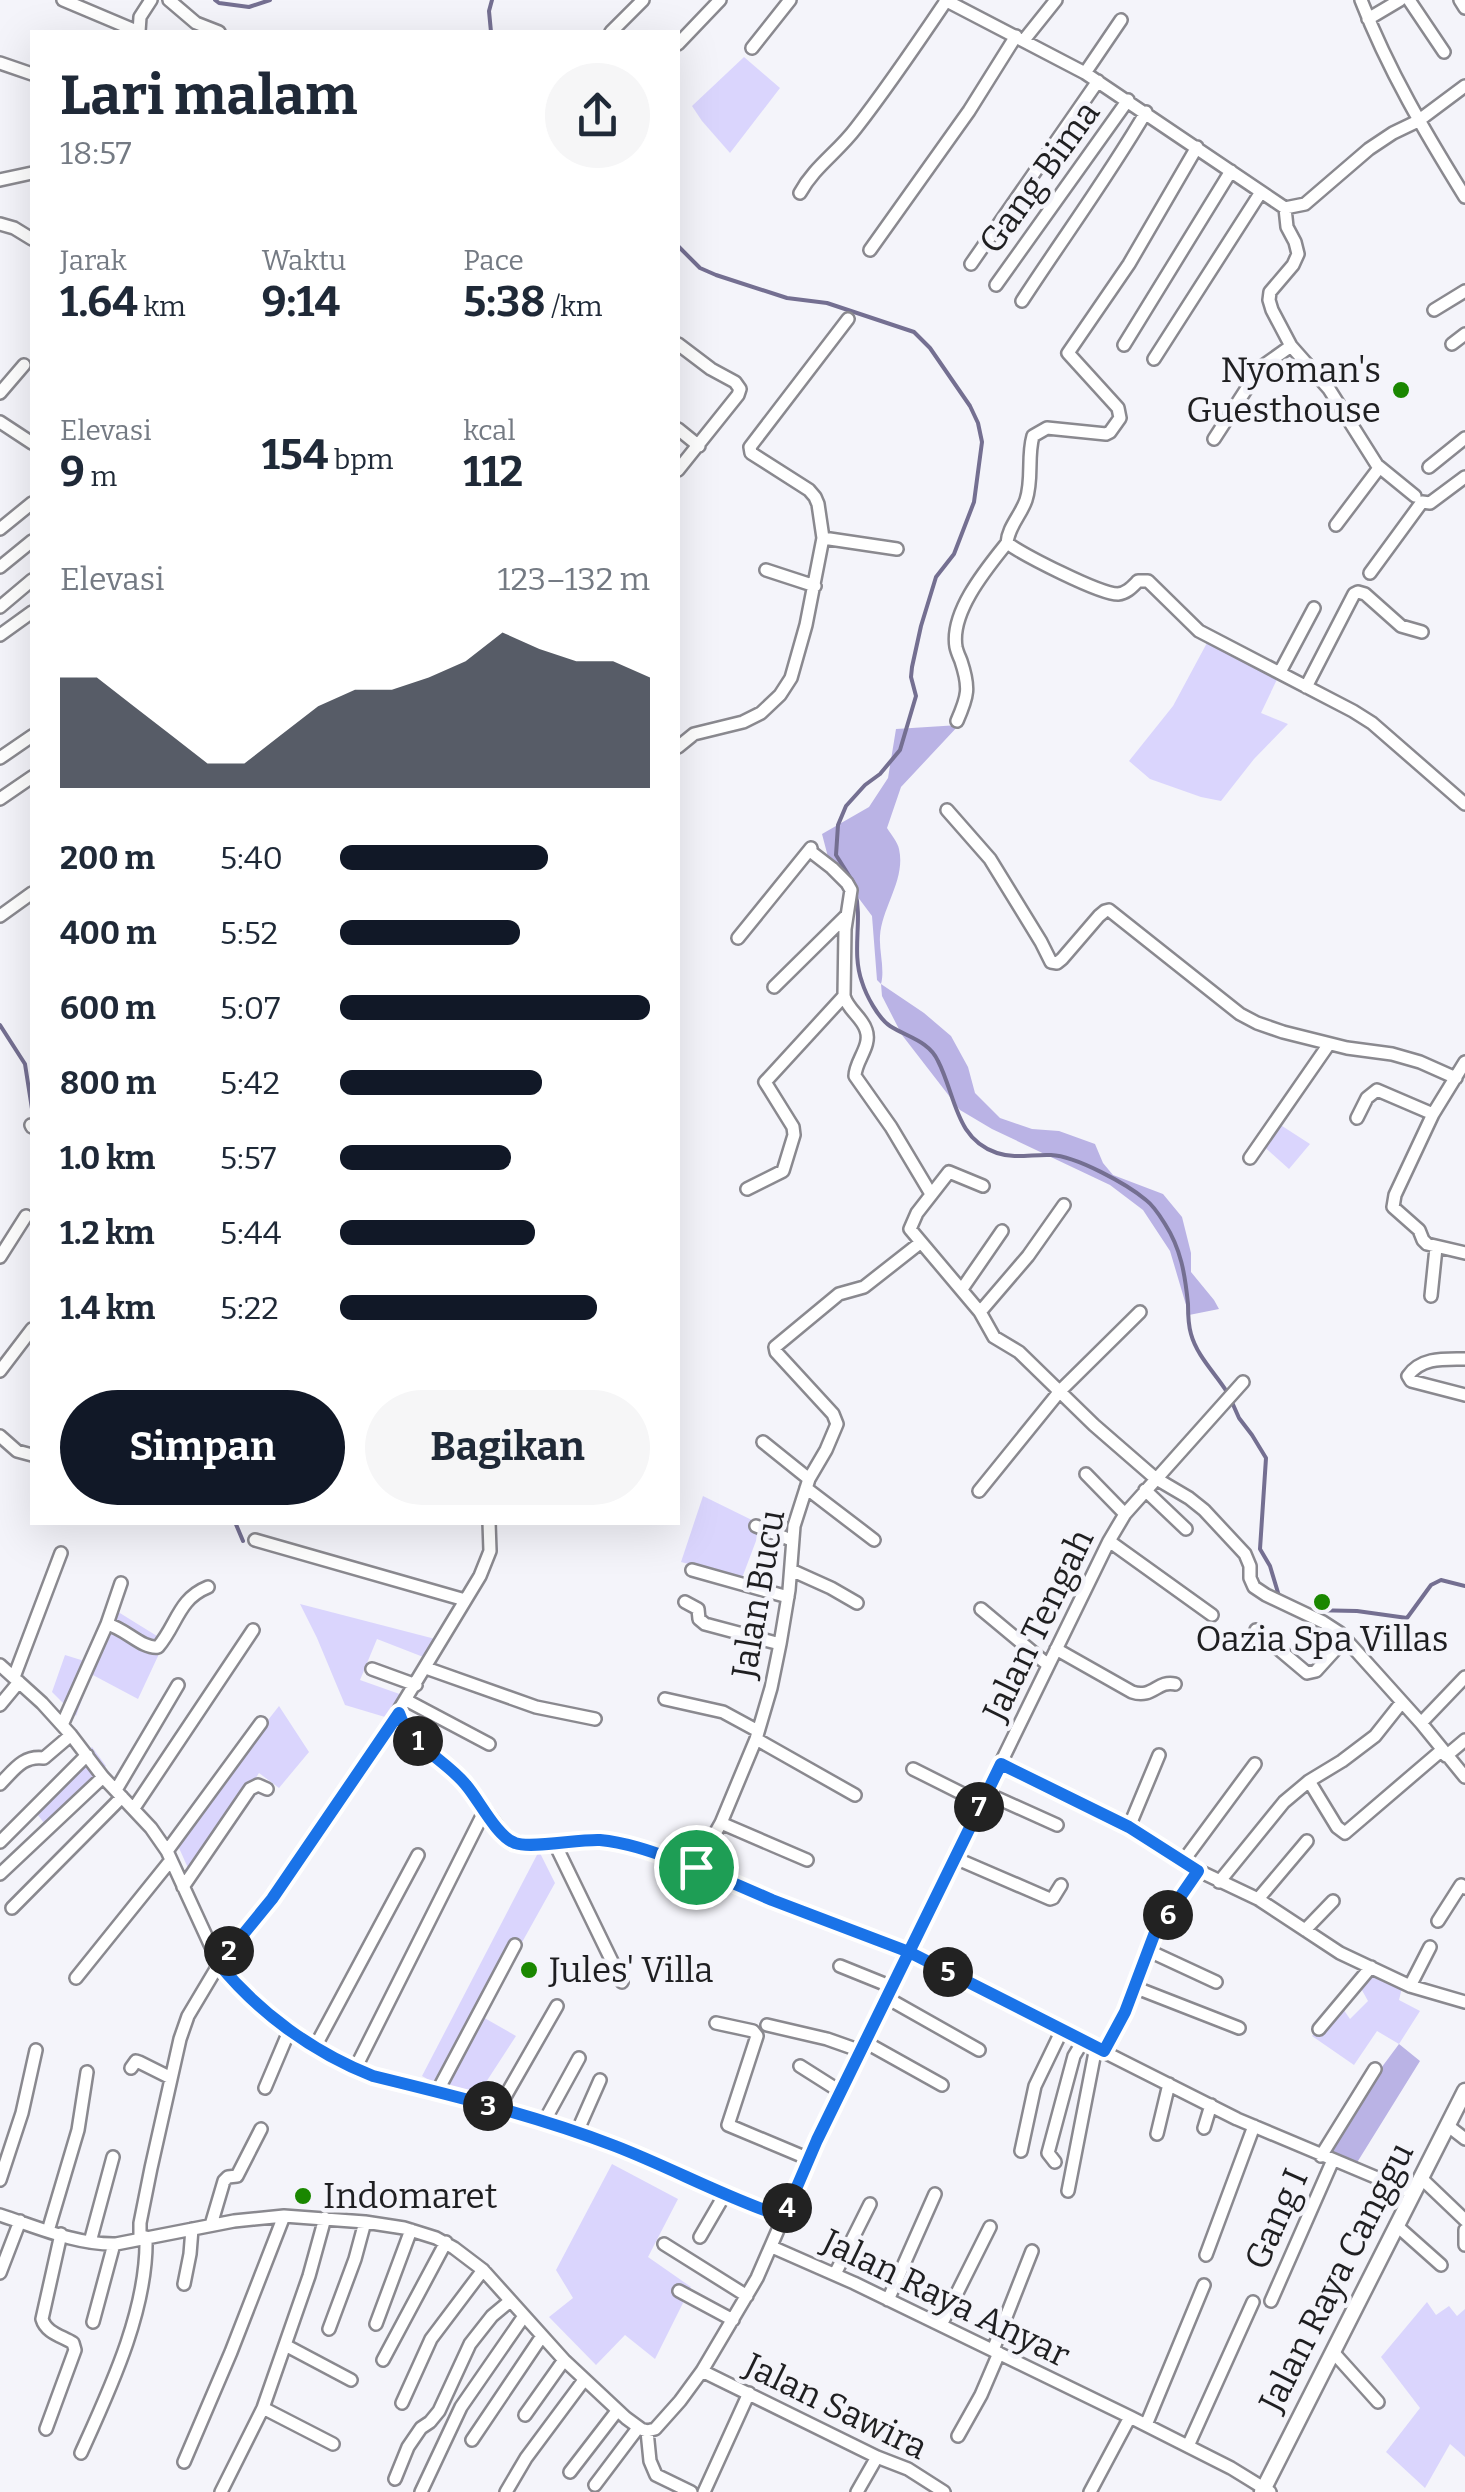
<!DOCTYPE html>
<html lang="id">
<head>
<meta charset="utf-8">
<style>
  :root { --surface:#fff; --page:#f6f6f7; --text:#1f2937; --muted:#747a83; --accent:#111827 }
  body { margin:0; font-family:Bitter,serif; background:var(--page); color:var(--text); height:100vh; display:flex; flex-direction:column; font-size:38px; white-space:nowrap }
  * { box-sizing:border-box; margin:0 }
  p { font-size:32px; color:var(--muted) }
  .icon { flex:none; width:55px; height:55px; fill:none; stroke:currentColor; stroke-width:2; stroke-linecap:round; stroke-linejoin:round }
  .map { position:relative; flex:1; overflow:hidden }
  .panel { position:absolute; left:30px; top:30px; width:650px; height:1495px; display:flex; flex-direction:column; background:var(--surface); border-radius:0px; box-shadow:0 10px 40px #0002 }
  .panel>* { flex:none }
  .pin { position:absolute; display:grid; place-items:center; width:85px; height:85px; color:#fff; margin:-42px; border:5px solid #fff; border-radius:50%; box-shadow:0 2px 10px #0007 }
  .km { position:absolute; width:50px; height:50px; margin:-25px; border-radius:50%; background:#222; color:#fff; font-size:28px; line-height:50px; text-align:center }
  .round { display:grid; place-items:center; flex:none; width:105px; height:105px; border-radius:52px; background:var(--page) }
  .summary { display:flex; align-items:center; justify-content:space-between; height:170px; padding:0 30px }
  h1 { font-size:55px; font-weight:700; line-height:75px }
  .figures { display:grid; grid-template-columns:repeat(3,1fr); gap:15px; height:170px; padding:10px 30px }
  .figures div { display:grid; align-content:center }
  .figures b { font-size:42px; font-weight:700 }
  .figures small { font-size:28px; font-weight:400 }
  .figures p { font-size:28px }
  .chart { height:280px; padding:20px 30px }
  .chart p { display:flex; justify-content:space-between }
  .chart svg { width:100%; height:180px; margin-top:10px; fill:var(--accent); opacity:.7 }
  .primary-button { display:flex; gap:20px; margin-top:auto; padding:20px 30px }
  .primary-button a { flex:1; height:115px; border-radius:60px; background:var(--accent); color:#fff; font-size:40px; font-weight:700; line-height:115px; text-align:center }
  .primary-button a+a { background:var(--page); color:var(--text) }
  ul { padding:0 30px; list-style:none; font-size:32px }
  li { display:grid; grid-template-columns:160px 120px 1fr; align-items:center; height:75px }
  li i { height:25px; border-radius:12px; background:var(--accent) }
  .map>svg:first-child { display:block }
  .green { fill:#dad5fd }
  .forest { fill:#bab3e5 }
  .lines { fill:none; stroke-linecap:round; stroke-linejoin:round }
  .stream { stroke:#746f91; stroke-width:4 }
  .minor-casing { stroke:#8a898f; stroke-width:16 }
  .major-casing { stroke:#8a898f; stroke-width:19 }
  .minor { stroke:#fff; stroke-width:11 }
  .major { stroke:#fff; stroke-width:14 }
  .route-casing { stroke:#fff; stroke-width:20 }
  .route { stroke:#1a73e8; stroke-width:12 }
  .poi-dot { fill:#1a8700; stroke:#f4f4fa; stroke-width:4 }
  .labels { text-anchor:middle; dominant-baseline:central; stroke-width:9; stroke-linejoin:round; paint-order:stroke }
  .street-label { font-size:35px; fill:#1f1f21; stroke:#f4f4fa }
  .poi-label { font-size:35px; fill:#1f1f21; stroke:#f4f4fa; text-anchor:start }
</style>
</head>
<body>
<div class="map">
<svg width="1465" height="2492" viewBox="0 0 1465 2492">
  <rect width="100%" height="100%" fill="#f4f4fa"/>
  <!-- green -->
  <path class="green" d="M 744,57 L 780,88 L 730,153 L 702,121 L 692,106 Z
    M 1208,641 L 1281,671 L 1261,713 L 1288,724 L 1254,759 L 1221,801 L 1201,797 L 1150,779 L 1129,761 L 1173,706 Z
    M 1279,1124 L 1310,1144 L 1289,1169 L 1261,1144 Z
    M 703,1496 L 762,1525 L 742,1578 L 681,1562 Z
    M 300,1604 L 443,1641 L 431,1660 L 377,1639 L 360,1680 L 408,1697 L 395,1720 L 345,1705 L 317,1638 Z
    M 115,1610 L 165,1641 L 138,1699 L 91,1674 L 76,1716 L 52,1692 L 65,1655 L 94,1664 Z
    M 279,1706 L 309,1752 L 279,1788 L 259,1773 L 192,1877 L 175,1839 Z
    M 92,1747 L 106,1766 L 44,1823 L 31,1806 Z
    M 539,1851 L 555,1883 L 481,2016 L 516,2036 L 477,2096 L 438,2085 L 422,2076 Z
    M 1370,1967 L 1402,1988 L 1399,2000 L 1420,2011 L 1399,2044 L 1377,2031 L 1354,2065 L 1312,2036 L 1339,2003 L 1350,2019 L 1368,2001 L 1358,1983 Z
    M 612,2164 L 678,2199 L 648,2257 L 691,2287 L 655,2359 L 625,2335 L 596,2365 L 549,2317 L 573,2298 L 556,2270 Z
    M 1427,2302 L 1436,2315 L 1449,2306 L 1457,2316 L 1465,2309 L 1465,2457 L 1450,2444 L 1425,2488 L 1386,2452 L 1420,2408 L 1381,2357 Z"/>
  <!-- forest -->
  <path class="forest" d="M 959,725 L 901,787 L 887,828 C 891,834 898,843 899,849 C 906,879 882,907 880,936 C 879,952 885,969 881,984 L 924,1013 L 951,1036 L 968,1067 L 975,1093 L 1000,1118 L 1032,1129 L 1059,1131 L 1095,1144 L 1103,1163 L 1113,1175 L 1163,1194 L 1182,1217 L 1191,1253 L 1191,1272 L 1214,1300 L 1219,1309 L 1189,1315 L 1170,1251 L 1143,1210 L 1110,1185 L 992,1129 L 960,1110 L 902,1035 L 882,996 L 881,984 L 877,980 L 872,916 L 828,857 L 822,834 L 869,807 L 888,778 L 896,729 Z
    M 1399,2044 L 1420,2061 L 1353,2169 L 1318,2153 Z"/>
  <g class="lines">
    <!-- stream -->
    <path class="stream" d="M 215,0 L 219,3 L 249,7 L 270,0
      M 491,32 L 489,11 L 492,0
      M 678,246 L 700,268 L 716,275 L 787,298 L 827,303 L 914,332 L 930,348 L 970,406 L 978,423 L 982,442 L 974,502 L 954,554 L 936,577 L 921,626 L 912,667 L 911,677 L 916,696 L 900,750 L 880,774 L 865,785 L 846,806 L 838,825 L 836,855 L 853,882
      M 855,891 C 863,921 851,951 862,982 C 866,995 878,1018 890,1026 C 907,1037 929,1041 938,1061 C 956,1096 955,1139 997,1153 C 1015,1159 1033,1154 1051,1155 C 1076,1156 1127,1184 1146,1200 C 1154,1206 1160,1216 1165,1224 C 1181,1249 1185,1274 1188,1304 C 1188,1314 1188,1324 1191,1334 C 1197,1356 1215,1373 1227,1392
      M 0,1025 L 25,1064 L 32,1109
      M 1231,1400 L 1239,1418 L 1252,1435 L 1266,1458 L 1260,1549 L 1270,1566 L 1279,1596
      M 235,1522 L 243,1541
      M 1309,1610 L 1357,1611 L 1407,1618 L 1431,1585 L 1441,1580 L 1465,1586"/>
    <!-- minor casing -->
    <g class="minor-casing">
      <path id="minor" d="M 63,0 L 139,32
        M 169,0 L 196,23 L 219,32
        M 945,0 L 1085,73 L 1285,208 L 1305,204 L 1369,149 L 1393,133 L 1418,121 L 1465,86
        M 1361,0 C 1388,70 1426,134 1465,197
        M 1409,0 L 1444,52
        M 1460,0 L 1465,8
        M 1368,19 L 1400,0
        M 139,32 L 140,17 L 151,0
        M 611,32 L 643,0
        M 1024,40 L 1056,0
        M 678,44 L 720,0
        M 752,48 L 790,0
        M 0,63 L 32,74
        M 1085,73 L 1121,20
        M 0,180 L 32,173
        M 800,193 C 814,167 838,152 856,128 C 888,87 917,44 946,1
        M 1285,208 L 1287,227 L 1295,242 L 1298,254 L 1293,265 L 1270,292 L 1269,300 L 1272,310 L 1291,346 L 1329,389 L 1377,465 L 1415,496
        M 0,224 L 14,228 L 32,239
        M 870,250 L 969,111 L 1016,36
        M 971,264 L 1098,81
        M 996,285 L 1128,100
        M 1022,301 C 1063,238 1108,177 1146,112
        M 1434,310 L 1465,291
        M 678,344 L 711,369 L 735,382 L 740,389 L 738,395 L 678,470
        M 1452,344 L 1465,334
        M 1124,345 L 1231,171
        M 1154,359 L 1261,192
        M 0,393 L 24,365
        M 0,422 L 32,443
        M 678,429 L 699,446
        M 1214,439 L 1260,368 L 1291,346
        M 1429,467 L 1465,438
        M 1336,525 L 1379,468
        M 0,529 L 32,503
        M 823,538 L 897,549
        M 1007,543 C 1024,555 1099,594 1118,594 C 1127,593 1132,587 1138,581 L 1148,581 L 1199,631 L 1353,711 L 1372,723 L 1465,804
        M 0,567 L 32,541
        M 766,570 L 815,586
        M 1370,573 L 1422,502 L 1430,503 L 1465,477
        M 0,607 L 32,580
        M 0,635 L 32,612
        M 1280,672 L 1314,608
        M 1306,687 L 1354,594 L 1358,592 L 1365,594 L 1401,626 L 1422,632
        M 957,721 C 968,696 970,688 961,661 C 959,656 957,652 956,647 C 950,612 987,568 1007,543 C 1008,527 1021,515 1026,500 C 1033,479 1027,457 1033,436 L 1047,428 L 1106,434 L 1110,432 L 1120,418 L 1118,408 L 1068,353 L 1129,264 L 1197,147
        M 678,747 L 694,734 L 743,722 L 761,713 L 780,695 L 791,678 L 806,625 L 823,538 L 818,504 L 815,497 L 809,490 L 751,453 L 750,447 L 848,319
        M 0,758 L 32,736
        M 0,799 L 32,777
        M 947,810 L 990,859 L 1041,942 L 1051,962 L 1057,963 L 1062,959 L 1099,916 L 1105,911 L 1109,910 L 1240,1014 L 1257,1023 L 1283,1032 L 1347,1048 L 1392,1054 L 1420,1062 L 1456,1078
        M 810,851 L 832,868 L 847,883 L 851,890 L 845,929 L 844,996 C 848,1010 862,1017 866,1030 C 872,1046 855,1061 855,1076 L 891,1127 L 931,1194
        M 0,916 L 32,893
        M 738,938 L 811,848
        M 774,987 L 847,915
        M 1465,1062 L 1433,1114 L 1395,1195 L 1393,1207 L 1419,1230 L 1423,1240 L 1427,1244 L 1465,1253
        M 1357,1118 L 1367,1098 L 1377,1090 L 1433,1114
        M 31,1125 L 32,1127
        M 1250,1158 L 1329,1044
        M 983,1186 L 949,1172 L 917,1213 L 910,1229 L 980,1312 L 994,1337 L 1019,1352 L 1094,1425 L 1155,1478 L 1189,1498 L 1204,1510 L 1245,1554 L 1250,1566 L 1250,1578 L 1254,1587 L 1266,1595 L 1323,1622 L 1340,1633 L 1421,1723 L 1465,1777
        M 747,1189 L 783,1171 L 794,1135 L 793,1127 L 765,1082 L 844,996
        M 0,1257 L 26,1216
        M 962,1289 L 1002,1231
        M 1431,1296 L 1436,1248
        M 980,1312 L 1028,1256 L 1064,1205
        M 1465,1359 C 1444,1359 1421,1357 1408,1376 L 1411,1381 L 1465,1395
        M 0,1371 L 32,1329
        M 0,1436 L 17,1451 L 32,1455
        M 763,1442 L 809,1479
        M 1086,1474 L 1125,1514
        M 806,1488 L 874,1540
        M 1145,1490 L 1186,1529
        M 979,1491 L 1060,1391 L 1140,1312
        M 756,1526 L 791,1540
        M 255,1540 L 465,1600
        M 1109,1541 L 1212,1615
        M 692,1570 L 788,1597
        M 791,1570 L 831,1588 L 857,1603
        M 685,1602 L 698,1609 L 699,1619 L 705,1624 L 780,1644
        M 981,1609 L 1048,1665
        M 107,1624 C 126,1629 142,1649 158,1647 C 177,1625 178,1599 208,1587
        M 1256,1630 L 1307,1673 L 1316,1671 L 1345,1639
        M 1056,1649 L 1132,1692 C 1153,1699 1157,1680 1175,1684
        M 0,1665 L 42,1703 L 71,1735 L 103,1777 L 151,1828 L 167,1851 L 219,1964 C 260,2013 314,2053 373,2076 C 455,2096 537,2116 615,2146 C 672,2168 726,2198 784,2217
        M 426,1668 L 536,1707 L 595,1719
        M 372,1669 L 416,1685
        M 14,1677 L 61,1553
        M 665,1699 L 723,1712 L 758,1731
        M 406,1700 L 489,1744
        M 0,1705 L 19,1682
        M 399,1713 L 407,1731 L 466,1784 L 501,1831 L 513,1842 L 529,1844 L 600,1840 L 619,1843 L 696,1867 L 772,1900 L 890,1944 L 1237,2119 L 1413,2193
        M 1421,1723 L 1465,1677
        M 62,1725 L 107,1624 L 121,1583
        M 756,1739 L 855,1795
        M 1446,1756 L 1465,1740
        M 1001,1764 L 1129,1827 L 1199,1871 L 1258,1899 L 1340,1953 L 1410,1986 L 1465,2002
        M 913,1769 L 981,1803
        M 1309,1781 L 1337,1827 L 1345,1833 L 1442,1750
        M 0,1784 C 14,1770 23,1755 44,1758 L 71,1735
        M 116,1790 L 178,1685
        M 986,1793 L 1057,1825
        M 134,1808 L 253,1630
        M 721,1823 L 807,1860
        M 1129,1827 L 1159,1755
        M 0,1842 L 87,1755
        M 554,1842 L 622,1982
        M 167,1851 L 261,1723
        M 955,1858 L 1050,1899 L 1053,1898 L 1061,1885
        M 1184,1860 L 1255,1764
        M 696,1867 L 721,1823 L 756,1739 L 771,1688 L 780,1644 L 789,1590 L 794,1526 L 809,1479 L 826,1450 L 837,1424 L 833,1414 L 776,1352 L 775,1347 L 839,1294 L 864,1287 L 920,1243
        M 0,1874 L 103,1777
        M 1219,1882 L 1284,1802 L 1309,1781 L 1342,1761 L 1375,1736 L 1402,1702
        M 183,1887 L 250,1789 L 258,1785 L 267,1789
        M 1258,1899 L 1307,1841
        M 12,1908 L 122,1797
        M 1438,1921 L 1461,1885 L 1465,1888
        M 1305,1930 L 1333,1901
        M 1147,1950 L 1216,1982
        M 840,1966 L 892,1987
        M 76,1978 L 171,1860
        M 1410,1986 L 1430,1947
        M 1134,1987 L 1239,2028
        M 887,1998 L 979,2050
        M 716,2023 L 753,2031 L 757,2036 L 728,2125 L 809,2159
        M 767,2025 L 827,2039 L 861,2051
        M 1319,2029 L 1371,1967
        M 865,2042 L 942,2085
        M 315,2047 L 418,1855
        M 1104,2051 L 1125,2012 L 1154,1935 L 1199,1871
        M 800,2066 L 841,2092
        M 131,2068 L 136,2061 L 139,2062 L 171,2078
        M 355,2069 L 485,1810
        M 265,2088 L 290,2029
        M 437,2092 L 515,1945
        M 498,2109 L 557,2006
        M 545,2120 L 579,2058
        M 1447,2125 L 1465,2139
        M 1204,2128 L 1211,2105
        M 577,2132 L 600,2080
        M 1157,2134 L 1169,2084
        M 1021,2151 L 1035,2086 L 1062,2030
        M 1321,2156 L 1375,2069
        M 1055,2162 L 1048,2153 L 1074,2056 L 1083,2041
        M 1421,2178 L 1465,2220
        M 0,2180 L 22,2113 L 36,2050
        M 1068,2191 L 1096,2047
        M 0,2215 C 37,2227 77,2245 116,2244 L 234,2221 L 284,2216 L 365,2222 L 404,2228 L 436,2238 L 454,2248 L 483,2270 L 564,2360 L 626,2418 L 641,2429 L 647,2431 L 655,2429 L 680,2401 L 702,2371 L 757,2278 L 817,2140 L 1109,1541 L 1125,1514 L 1243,1382
        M 211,2225 L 224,2181 L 228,2177 L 237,2176 L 261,2129
        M 1396,2225 L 1441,2265
        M 1465,2230 L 1465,2245
        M 48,2231 L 78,2130 L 87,2072
        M 700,2237 L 725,2194
        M 140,2238 L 140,2223 L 151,2168 L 180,2039 L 188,2016 L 219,1964 L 272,1899 L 371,1756 L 480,1576 L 490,1551 L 489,1522
        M 90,2242 L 113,2157
        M 664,2244 L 747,2296
        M 772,2247 L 854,2283 L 1130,2417 L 1231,2468 L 1270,2492
        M 1206,2255 L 1254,2126
        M 0,2273 L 20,2221
        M 835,2274 L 870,2204
        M 184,2284 L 190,2254 L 192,2229
        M 679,2291 L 733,2320
        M 888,2300 L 935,2194
        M 1271,2301 L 1333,2160
        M 93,2322 L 114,2244
        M 376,2324 L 411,2230
        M 941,2325 L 990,2227
        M 329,2329 L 355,2259 L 365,2222
        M 285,2345 L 351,2380
        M 993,2350 L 1032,2251
        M 1333,2352 L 1378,2402
        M 383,2360 L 446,2242
        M 702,2371 L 877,2457 L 908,2469 L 944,2492
        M 402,2403 L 431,2339 L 483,2270
        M 263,2408 L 333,2444
        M 525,2415 L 564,2360
        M 1146,2425 L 1204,2285
        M 46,2429 L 75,2350 L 73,2343 C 62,2336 46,2333 42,2319 L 61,2234
        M 647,2431 L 650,2461 L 656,2475 L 691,2492
        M 958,2436 L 981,2395 L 999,2353
        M 472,2440 L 542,2336
        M 1188,2446 L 1253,2302
        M 81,2453 C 110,2389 148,2309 146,2237
        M 184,2462 L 231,2352 L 284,2216
        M 570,2472 L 617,2411
        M 395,2479 L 408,2447 L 421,2428 L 430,2422 L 439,2411 L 470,2344 L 492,2316 L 510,2301
        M 595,2485 L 638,2428
        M 221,2492 L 263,2408 L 309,2276 L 325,2218
        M 421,2492 L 461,2407 L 524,2316
        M 506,2492 L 526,2458 L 584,2380
        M 704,2492 L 749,2393
        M 857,2492 L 877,2457
        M 1090,2492 L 1130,2417"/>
    </g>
    <!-- major casing -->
    <g class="major-casing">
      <path id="major" d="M 1262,2492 L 1465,2091"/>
    </g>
    <!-- minor -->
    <use href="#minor" class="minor"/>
    <!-- major -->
    <use href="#major" class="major"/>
  </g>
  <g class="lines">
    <!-- route casing -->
    <g class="route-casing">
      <path id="route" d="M 696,1867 C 665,1857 633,1843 600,1840 C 578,1839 531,1849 515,1843 C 497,1837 479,1800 466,1785 C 446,1760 409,1745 399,1713 L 272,1899 L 219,1964 C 259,2013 314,2053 373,2076 C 455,2096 537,2116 615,2146 C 672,2168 726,2198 784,2217 L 817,2140 L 909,1952 L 1104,2051 L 1125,2012 L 1154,1935 L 1198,1871 L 1129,1827 L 1001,1764 L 909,1952 L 772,1900 L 696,1867"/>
    </g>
    <!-- route -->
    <use href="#route" class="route"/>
  </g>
  <!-- markers -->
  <g class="poi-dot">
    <circle cx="1401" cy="390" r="10"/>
    <circle cx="1322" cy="1602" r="10"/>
    <circle cx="529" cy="1970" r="10"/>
    <circle cx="303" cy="2196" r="10"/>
  </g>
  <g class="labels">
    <!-- street labels -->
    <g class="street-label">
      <text transform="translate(1039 177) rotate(-54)">Gang Bima</text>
      <text transform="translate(758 1594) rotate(-80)">Jalan Bucu</text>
      <text transform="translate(1038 1625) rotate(-64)">Jalan Tengah</text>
      <text transform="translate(1276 2219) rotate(-66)">Gang I</text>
      <text transform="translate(1336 2277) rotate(-63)">Jalan Raya Canggu</text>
      <text transform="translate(946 2298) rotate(26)">Jalan Raya Anyar</text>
      <text transform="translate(836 2406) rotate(26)">Jalan Sawira</text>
    </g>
    <!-- poi labels -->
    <g class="poi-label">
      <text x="1381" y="370" text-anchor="end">Nyoman's<tspan x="1381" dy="40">Guesthouse</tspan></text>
      <text x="1322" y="1639" text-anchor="middle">Oazia Spa Villas</text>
      <text x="549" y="1970">Jules' Villa</text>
      <text x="323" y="2196">Indomaret</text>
    </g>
  </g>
</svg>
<div class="pin" style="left:696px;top:1867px;background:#1e9e55"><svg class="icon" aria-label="arrive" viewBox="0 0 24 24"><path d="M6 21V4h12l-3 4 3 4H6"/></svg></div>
<b class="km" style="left:418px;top:1741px">1</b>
<b class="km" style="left:229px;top:1951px">2</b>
<b class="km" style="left:488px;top:2106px">3</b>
<b class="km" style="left:787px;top:2208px">4</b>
<b class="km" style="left:948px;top:1972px">5</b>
<b class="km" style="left:1168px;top:1915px">6</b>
<b class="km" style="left:979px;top:1807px">7</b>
<section class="panel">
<div class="summary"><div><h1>Lari malam</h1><p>18:57</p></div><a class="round"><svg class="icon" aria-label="share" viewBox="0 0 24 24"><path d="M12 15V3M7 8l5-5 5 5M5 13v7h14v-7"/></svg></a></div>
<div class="figures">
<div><p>Jarak</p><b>1.64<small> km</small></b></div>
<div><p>Waktu</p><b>9:14</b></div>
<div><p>Pace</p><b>5:38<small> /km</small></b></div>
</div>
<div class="figures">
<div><p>Elevasi</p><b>9<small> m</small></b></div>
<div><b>154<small> bpm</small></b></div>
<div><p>kcal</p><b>112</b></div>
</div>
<div class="chart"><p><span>Elevasi</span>123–132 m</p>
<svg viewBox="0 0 160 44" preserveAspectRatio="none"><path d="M0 44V17L10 17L20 24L30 31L40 38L50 38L60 31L70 24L80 20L90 20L100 17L110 13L120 6L130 10L140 13L150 13L160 17V44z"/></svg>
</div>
<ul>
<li><b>200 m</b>5:40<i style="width:67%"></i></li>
<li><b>400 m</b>5:52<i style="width:58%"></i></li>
<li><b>600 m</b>5:07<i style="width:100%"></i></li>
<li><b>800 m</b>5:42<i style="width:65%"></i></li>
<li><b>1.0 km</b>5:57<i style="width:55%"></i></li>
<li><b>1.2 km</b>5:44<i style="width:63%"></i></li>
<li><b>1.4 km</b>5:22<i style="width:83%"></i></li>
</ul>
<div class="primary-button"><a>Simpan</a><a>Bagikan</a></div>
</section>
</div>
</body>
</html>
